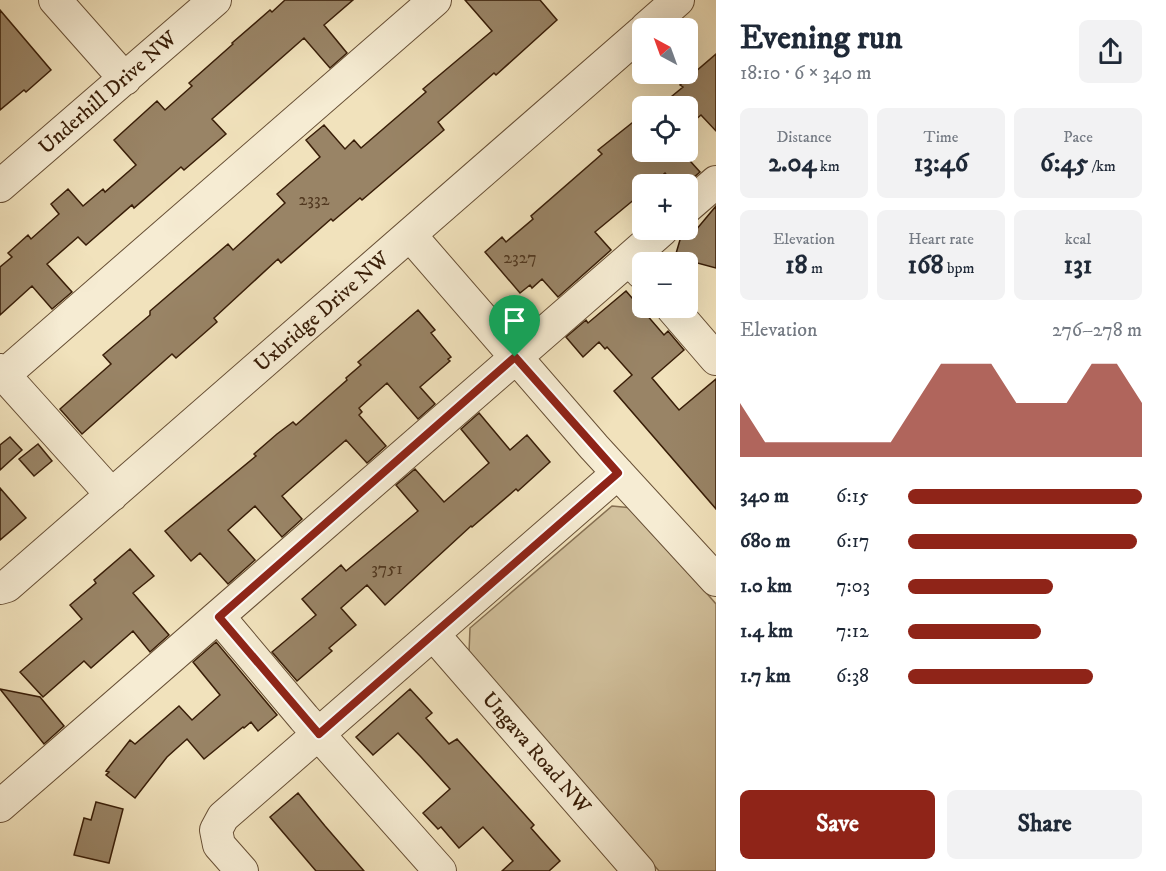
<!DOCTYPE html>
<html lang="en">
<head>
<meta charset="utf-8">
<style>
  :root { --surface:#fff; --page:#f2f2f3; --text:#1f2937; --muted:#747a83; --accent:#8f2418 }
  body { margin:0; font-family:"IM FELL DW Pica",serif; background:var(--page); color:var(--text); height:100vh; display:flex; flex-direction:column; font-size:22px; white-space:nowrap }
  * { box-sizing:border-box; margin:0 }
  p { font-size:20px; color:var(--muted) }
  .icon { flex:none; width:33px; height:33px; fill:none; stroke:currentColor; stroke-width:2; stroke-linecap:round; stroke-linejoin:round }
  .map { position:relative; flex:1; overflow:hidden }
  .panel { display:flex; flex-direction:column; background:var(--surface); width:450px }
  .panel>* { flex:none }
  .needle { width:39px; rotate:319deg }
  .buttons { position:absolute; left:632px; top:18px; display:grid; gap:12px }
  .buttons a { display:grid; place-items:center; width:66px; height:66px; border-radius:9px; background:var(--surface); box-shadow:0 6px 24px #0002; font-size:30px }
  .pin { position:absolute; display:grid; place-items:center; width:51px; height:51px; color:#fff; margin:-62px -26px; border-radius:50% 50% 50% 0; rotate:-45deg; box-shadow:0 0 6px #0007 }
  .pin .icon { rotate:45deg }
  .round { display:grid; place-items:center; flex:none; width:63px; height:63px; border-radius:9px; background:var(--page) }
  .headline { display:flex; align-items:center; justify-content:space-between; height:102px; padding:0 24px }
  h1 { font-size:33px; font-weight:800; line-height:45px }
  .stats { display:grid; grid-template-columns:repeat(3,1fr); gap:9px; height:102px; padding:6px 24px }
  .stats div { display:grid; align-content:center; border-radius:9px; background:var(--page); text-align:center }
  .stats b { font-size:26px; font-weight:800 }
  .stats small { font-size:16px; font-weight:400 }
  .stats p { font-size:16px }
  .chart { height:168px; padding:12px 24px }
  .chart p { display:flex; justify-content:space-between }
  .chart svg { width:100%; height:108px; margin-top:6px; fill:var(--accent); opacity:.7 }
  .primary-button { display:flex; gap:12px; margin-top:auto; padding:12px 24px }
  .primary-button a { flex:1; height:69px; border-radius:9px; background:var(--accent); color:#fff; font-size:24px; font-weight:800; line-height:69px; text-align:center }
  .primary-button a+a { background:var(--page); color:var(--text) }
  ul { padding:0 24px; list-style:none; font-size:20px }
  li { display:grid; grid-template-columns:96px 72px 1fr; align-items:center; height:45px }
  li i { height:15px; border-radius:8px; background:var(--accent) }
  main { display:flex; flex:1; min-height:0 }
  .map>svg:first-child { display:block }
  .green { fill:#d2c19d; stroke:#867052; stroke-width:1.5 }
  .building { fill:#998466; stroke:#391e08; stroke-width:1.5 }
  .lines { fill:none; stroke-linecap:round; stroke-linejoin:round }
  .minor-casing { stroke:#674f35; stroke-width:34 }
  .minor { stroke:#f6ecd3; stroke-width:32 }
  .route-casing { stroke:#fff; stroke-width:12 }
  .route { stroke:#8f2418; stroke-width:8 }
  .labels { text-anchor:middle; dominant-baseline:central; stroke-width:5; stroke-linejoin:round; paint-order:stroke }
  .number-label { font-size:18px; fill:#513820 }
  .street-label { font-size:21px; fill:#391e08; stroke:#f6ecd3 }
</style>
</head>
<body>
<main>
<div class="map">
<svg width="716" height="871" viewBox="0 0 716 871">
  <rect width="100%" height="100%" fill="#f1e2bc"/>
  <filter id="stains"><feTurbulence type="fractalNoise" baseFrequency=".00333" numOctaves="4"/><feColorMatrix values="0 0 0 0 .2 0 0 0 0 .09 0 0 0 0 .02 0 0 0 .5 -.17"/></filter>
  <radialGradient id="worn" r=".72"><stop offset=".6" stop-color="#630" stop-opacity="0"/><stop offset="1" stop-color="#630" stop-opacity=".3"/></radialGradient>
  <!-- green -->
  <path class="green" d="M 612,506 L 633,508 L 716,604 L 716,871 L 659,871 L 469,653 L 470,628 Z"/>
  <!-- building -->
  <path class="building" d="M 285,0 L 353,0 L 324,25 L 347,53 L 330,68 L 304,38 L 212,119 L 226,134 L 184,170 L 181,167 L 134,208 L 132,205 L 86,245 L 78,237 L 47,264 L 72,292 L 52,309 L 32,286 L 0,315 L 0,267 L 12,257 L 8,253 L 28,235 L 31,239 L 59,214 L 51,204 L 68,189 L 83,206 L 103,189 L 105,192 L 136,165 L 114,140 L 157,101 L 165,110 L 192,86 L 189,83 L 233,44 L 232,43 L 270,10 L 272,12 Z
    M 465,0 L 540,0 L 557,20 L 496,75 L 494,73 L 438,122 L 444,130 L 362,200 L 360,198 L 333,221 L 331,219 L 281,263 L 278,259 L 214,318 L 217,322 L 176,358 L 172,354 L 82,434 L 60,409 L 111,364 L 103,355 L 150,315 L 150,311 L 228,244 L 233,250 L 285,203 L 277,194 L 320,157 L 306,140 L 324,125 L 345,149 L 354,140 L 361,148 L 426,92 L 423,89 L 492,31 Z
    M 0,10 L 51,70 L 26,92 L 24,90 L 0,110 Z
    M 716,54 L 716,131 L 701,115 L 687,127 L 687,106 L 660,106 L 683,87 L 680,85 Z
    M 642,115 L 642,152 L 682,152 L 700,172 L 686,184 L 674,184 L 665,173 L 652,184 L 642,184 L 642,193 L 595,232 L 611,250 L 558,297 L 542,279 L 532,288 L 530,285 L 520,293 L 485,252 L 502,237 L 506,242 L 533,219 L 531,216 L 602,154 L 598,150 Z
    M 716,206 L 716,268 L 675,257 L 682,233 L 691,236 Z
    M 626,291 L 664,335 L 668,331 L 684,350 L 652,378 L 679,410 L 716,379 L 716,509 L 614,391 L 632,375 L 607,347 L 605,349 L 599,342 L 583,357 L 566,337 L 586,320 L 588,323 Z
    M 418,310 L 435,330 L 431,333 L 451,357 L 448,359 L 450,361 L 420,387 L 435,404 L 418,419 L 387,383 L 359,408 L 362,412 L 359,415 L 386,446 L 367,463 L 346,440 L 282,496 L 302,519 L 282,537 L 255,506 L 228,530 L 255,560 L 228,584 L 200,553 L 191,561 L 165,531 L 256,456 L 254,454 L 277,434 L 293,422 L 296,425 L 347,380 L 346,378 L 361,365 L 358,362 Z
    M 479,413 L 510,450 L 527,435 L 550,462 L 518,491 L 516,489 L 472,527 L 471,526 L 385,605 L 367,585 L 341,608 L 356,625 L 329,648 L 332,651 L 297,681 L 272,652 L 316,615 L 302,599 L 341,565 L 346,571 L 418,511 L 396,485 L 415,469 L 444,502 L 489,463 L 461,429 Z
    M 10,437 L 22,450 L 0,470 L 0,445 Z
    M 38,444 L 52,461 L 34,476 L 19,459 Z
    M 0,488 L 26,518 L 0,540 Z
    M 130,549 L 154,576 L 133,593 L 169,635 L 150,652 L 133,631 L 91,668 L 84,661 L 43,697 L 20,672 L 82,619 L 70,605 L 96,583 L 94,580 Z
    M 216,642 L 277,715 L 258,731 L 251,722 L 244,728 L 243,727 L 204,759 L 187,739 L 167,757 L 135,798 L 106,775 L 109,772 L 106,771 L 130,740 L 135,744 L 179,706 L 192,720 L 220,695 L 193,662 Z
    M 0,689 L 40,697 L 64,726 L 44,744 Z
    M 410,689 L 432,713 L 426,718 L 449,744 L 457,739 L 534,825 L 531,828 L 560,861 L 549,871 L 502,871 L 513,861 L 483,827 L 459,848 L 441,827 L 438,829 L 423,813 L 450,789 L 421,757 L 398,733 L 373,755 L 356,737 Z
    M 298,793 L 325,826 L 364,871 L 316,871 L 270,817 Z
    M 96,802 L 123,809 L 109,863 L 74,855 L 84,818 L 91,820 Z"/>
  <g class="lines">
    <!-- minor casing -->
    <g class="minor-casing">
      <path id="minor" d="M 55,0 L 125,79
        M 646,28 L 678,0
        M 0,186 L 215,0
        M 687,207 L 716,182
        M 410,235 L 594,447 L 716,580
        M 629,259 L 662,230
        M 672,308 L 716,359
        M 0,370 L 4,375 L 435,0
        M 4,375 L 112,495
        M 0,588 L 7,586 L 642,32
        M 219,617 L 304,718 L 440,871
        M 433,634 L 639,871
        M 0,806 L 629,259 L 642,273
        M 242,871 L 219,845 L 216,830 L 223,817 L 618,473"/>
    </g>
    <!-- minor -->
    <use href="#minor" class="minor"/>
  </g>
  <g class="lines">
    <!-- route casing -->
    <g class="route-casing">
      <path id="route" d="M 515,357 L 618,473 L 319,734 L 219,617 Z"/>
    </g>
    <!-- route -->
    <use href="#route" class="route"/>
  </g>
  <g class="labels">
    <!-- number labels -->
    <g class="number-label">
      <text x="314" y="200">2332</text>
      <text x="520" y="258">2327</text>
      <text x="387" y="569">3751</text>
    </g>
    <!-- street labels -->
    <g class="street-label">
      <text transform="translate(108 93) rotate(-41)">Underhill Drive NW</text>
      <text transform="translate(322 312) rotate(-41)">Uxbridge Drive NW</text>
      <text transform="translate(536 753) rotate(49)">Ungava Road NW</text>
    </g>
  </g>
  <rect width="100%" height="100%" filter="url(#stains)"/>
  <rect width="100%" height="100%" fill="url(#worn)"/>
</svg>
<div class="buttons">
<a><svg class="needle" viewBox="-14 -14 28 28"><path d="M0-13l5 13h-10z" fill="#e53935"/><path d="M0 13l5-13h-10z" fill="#747a83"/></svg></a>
<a><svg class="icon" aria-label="locate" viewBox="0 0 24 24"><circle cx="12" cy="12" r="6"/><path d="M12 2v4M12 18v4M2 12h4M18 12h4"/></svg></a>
<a>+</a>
<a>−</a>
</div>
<div class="pin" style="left:515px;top:357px;background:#1e9e55"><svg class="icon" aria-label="arrive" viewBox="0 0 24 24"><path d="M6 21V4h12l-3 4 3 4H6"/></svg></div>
</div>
<section class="panel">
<div class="headline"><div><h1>Evening run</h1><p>18:10 · 6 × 340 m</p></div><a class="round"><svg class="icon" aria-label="share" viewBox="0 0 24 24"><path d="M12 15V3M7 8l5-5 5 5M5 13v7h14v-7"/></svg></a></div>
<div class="stats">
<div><p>Distance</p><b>2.04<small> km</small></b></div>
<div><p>Time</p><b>13:46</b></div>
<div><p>Pace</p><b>6:45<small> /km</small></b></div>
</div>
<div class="stats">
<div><p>Elevation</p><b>18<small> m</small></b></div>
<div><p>Heart rate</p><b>168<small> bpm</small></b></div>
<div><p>kcal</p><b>131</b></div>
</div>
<div class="chart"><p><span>Elevation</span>276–278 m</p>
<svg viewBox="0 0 160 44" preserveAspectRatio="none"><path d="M0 44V22L10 38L20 38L30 38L40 38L50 38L60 38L70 22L80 6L90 6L100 6L110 22L120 22L130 22L140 6L150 6L160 22V44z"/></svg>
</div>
<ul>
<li><b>340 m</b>6:15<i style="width:100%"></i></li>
<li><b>680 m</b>6:17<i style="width:98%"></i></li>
<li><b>1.0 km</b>7:03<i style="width:62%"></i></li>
<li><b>1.4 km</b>7:12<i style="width:57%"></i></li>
<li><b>1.7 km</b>6:38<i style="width:79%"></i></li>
</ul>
<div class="primary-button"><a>Save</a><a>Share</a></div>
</section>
</main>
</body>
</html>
